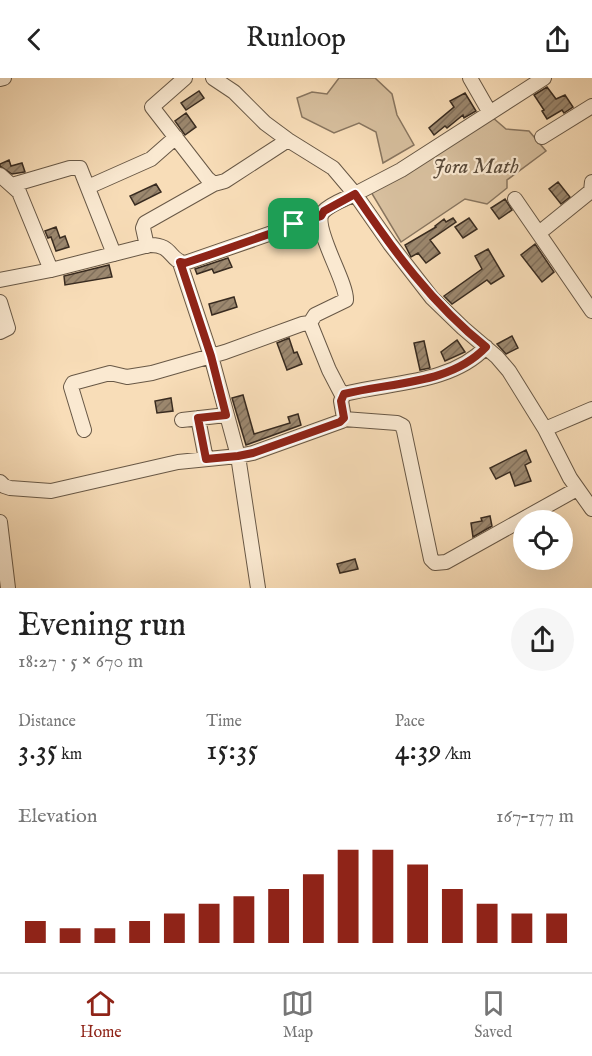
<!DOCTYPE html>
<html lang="en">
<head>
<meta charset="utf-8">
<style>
  :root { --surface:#fff; --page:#f6f6f6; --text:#222; --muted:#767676; --line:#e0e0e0; --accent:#8f2418 }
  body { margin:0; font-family:"IM FELL English",serif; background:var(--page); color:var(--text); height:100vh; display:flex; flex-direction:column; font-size:22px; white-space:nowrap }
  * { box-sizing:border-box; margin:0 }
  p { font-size:20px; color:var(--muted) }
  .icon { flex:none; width:33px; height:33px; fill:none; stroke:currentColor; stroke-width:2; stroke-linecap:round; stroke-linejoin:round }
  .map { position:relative; height:510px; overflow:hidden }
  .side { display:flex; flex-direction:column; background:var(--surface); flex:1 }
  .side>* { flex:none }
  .buttons { position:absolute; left:513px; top:432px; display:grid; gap:12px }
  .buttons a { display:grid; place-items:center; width:60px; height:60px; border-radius:50%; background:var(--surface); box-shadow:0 6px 24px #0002; font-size:30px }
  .pin { position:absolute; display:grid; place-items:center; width:51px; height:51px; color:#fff; margin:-26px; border-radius:12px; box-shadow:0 3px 9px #0006 }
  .round { display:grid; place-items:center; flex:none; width:63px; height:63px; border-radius:32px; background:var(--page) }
  .headline { display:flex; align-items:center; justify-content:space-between; height:102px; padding:0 18px }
  h1 { font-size:33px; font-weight:600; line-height:45px }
  .metrics { display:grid; grid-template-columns:repeat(3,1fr); gap:9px; height:102px; padding:6px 18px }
  .metrics div { display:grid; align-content:center }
  .metrics b { font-size:30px; font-weight:600 }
  .metrics small { font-size:16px; font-weight:400 }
  .metrics p { font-size:16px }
  .chart { height:168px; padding:12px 18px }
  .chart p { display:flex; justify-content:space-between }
  .chart svg { width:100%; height:108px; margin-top:6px; stroke:var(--accent); stroke-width:6 }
  header { display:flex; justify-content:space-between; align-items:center; height:78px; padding:0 18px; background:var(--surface); font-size:27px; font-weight:600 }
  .tabs { display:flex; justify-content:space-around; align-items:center; height:84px; border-top:2px solid var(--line); background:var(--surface); font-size:16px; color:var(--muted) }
  .tabs a { display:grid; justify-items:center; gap:3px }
  .tabs .current { color:var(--accent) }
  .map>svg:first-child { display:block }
  .green { fill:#d7bf9e; stroke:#88755f; stroke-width:1.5 }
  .building { fill:url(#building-hatch); stroke:#382b20; stroke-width:1.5 }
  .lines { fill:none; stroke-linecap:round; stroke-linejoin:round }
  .minor-casing { stroke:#685846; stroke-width:16 }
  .minor { stroke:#fae9d1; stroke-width:14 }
  .route-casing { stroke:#fff; stroke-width:12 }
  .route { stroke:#8f2418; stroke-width:8 }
  .labels { text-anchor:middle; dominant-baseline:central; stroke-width:4.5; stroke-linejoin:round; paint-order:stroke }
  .park-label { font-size:21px; font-style:italic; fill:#584939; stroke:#fae9d1 }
</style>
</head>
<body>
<header><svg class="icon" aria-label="back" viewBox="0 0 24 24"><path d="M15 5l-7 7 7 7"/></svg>Runloop<svg class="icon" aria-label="share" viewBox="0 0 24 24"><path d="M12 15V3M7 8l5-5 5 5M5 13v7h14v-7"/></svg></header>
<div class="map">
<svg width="592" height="510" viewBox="0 0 592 510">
  <defs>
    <pattern id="building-hatch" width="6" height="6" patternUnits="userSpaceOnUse" patternTransform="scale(1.5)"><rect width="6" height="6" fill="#9c886f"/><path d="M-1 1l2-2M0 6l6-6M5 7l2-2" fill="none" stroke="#806f5b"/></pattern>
  </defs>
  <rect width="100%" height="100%" fill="#f8ddb8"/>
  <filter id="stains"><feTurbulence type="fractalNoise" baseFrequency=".00333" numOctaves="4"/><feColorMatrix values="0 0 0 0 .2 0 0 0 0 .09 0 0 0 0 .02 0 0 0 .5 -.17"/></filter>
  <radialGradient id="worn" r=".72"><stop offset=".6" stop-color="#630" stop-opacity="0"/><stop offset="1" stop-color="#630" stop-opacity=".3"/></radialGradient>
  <!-- green -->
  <path class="green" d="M 339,0 L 375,0 L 392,16 L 397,37 L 414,67 L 383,85 L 376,54 L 359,45 L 334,55 L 302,39 L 297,20 L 312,14 L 327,16 Z
    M 492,39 L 506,51 L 529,53 L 546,73 L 507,102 L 507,110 L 487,126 L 465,121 L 401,164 L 371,114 Z"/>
  <!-- building -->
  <path class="building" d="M 547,9 L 556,21 L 565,17 L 573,29 L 564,35 L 562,32 L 547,41 L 542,33 L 544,32 L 534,17 Z
    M 199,13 L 204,20 L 186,32 L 181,25 Z
    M 465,15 L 476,33 L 464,40 L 463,37 L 447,50 L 445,48 L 434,57 L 429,50 L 454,29 L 450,23 Z
    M 186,35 L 196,49 L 185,57 L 175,43 Z
    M 9,82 L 11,88 L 22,85 L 25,94 L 12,96 L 0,88 L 0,86 Z
    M 558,104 L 570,119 L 561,126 L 549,111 Z
    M 156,106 L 161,114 L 135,127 L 130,118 Z
    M 505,121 L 512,132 L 499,141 L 491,130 Z
    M 453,140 L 456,144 L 430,162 L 440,175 L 426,185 L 418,175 L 411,179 L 405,167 L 436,149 L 435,148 L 444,141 L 446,144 Z
    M 469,140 L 477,151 L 463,160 L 455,149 Z
    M 56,149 L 60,160 L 65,158 L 69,169 L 56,173 L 51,159 L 48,160 L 45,153 Z
    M 535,166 L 554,194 L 542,204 L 521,177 Z
    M 488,171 L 504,198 L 491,206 L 487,202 L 452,226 L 444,218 L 482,191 L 475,178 Z
    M 228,180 L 232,189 L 214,195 L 212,191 L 197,196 L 195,191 Z
    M 109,187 L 112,199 L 65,207 L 64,198 Z
    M 234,219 L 237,229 L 212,237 L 209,226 Z
    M 512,258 L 518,270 L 506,276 L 497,266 Z
    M 289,260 L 294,275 L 297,274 L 302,286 L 287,292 L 277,265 Z
    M 457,262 L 465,274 L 445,283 L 441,274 Z
    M 424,263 L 430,290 L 420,292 L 414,265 Z
    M 243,317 L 254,356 L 290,345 L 288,339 L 298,336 L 301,347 L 246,367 L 232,320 Z
    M 171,320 L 173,333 L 157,335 L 155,323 Z
    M 526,372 L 531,384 L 525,387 L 531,403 L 515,408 L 510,394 L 496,401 L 490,390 Z
    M 490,438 L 492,448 L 473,459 L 471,445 L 482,443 L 481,440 Z
    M 355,481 L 358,491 L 340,495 L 337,486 Z"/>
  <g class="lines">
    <!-- minor casing -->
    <g class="minor-casing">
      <path id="minor" d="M 185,0 L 152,29 L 207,100 L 214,106 L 225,103 L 288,62
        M 213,0 L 234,14 L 265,45 L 288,62 L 333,90 L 355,116 L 401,92 L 544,0
        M 470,0 L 490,35
        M 0,1 L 4,0
        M 542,59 L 592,28
        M 0,97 L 19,114 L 51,192
        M 12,107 L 70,90 L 80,90 L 114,176
        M 88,109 L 151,81 L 176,59
        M 515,121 L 592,233
        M 539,155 L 591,113 L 592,104
        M 147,168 L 143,150 L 145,145 L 214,106
        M 180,185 L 211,278 L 238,378 L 258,510
        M 0,202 L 51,192 L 149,167 C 173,166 169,183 185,185 L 321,138
        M 0,224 L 8,250 L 0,254
        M 342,317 L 329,292 L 310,245 L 315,237 L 346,222 C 347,203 311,148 323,134 C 330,126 345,121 355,116 L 390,166 L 432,220 L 463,250 L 497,279 L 509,293 L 545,351 L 570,400 L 592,431
        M 198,340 L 206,381
        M 344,341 L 397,345 L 403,348 L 431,481 L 435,485 L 446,484 L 577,411
        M 182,342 L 226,337
        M 545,351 L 592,331
        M 84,352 L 71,309 L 73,305 L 110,295 L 127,299 L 152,295 L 225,274 L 302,246 L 310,245
        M 0,404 L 4,408 L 10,410 L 51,413 L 178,384 L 238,378 L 253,375 L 342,343 L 344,340 L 341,323 L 344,316 C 391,304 451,306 486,269
        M 0,444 L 8,510"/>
    </g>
    <!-- minor -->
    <use href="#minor" class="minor"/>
  </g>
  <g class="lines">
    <!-- route casing -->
    <g class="route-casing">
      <path id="route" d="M 355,116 C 393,172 432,226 486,269 C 450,307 391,304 344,316 L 341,323 L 344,340 L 340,344 L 253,375 L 238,378 L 206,381 L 198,340 L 226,337 L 211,278 L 180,184 L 185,185 L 209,177 L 321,138 L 324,133 Z"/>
    </g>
    <!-- route -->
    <use href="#route" class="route"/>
  </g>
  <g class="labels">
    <!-- park labels -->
    <g class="park-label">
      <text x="476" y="89">Jora Math</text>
    </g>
  </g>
  <rect width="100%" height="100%" filter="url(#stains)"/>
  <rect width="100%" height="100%" fill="url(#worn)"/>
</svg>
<div class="buttons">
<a><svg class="icon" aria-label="locate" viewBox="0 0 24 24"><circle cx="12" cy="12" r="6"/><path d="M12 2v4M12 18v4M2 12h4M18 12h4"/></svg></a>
</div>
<div class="pin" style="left:294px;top:146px;background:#1e9e55"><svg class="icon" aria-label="arrive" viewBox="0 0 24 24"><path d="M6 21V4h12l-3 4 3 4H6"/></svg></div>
</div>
<section class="side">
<div class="headline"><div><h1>Evening run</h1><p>18:27 · 5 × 670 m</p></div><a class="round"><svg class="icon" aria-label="share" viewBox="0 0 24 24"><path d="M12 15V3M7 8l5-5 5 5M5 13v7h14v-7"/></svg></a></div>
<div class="metrics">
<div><p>Distance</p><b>3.35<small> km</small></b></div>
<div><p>Time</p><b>15:35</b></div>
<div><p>Pace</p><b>4:39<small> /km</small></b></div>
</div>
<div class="chart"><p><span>Elevation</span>167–177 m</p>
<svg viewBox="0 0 160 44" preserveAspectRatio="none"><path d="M5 44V35M15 44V38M25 44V38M35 44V35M45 44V32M55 44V28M65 44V25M75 44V22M85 44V16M95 44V6M105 44V6M115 44V12M125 44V22M135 44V28M145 44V32M155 44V32"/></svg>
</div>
</section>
<nav class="tabs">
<a class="current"><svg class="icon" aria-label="home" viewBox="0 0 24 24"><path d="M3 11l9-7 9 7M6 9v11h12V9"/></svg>Home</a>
<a><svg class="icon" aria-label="map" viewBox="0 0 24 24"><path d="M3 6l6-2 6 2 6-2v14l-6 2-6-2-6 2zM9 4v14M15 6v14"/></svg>Map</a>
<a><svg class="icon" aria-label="saved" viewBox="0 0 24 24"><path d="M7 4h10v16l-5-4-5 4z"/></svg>Saved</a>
</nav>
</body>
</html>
